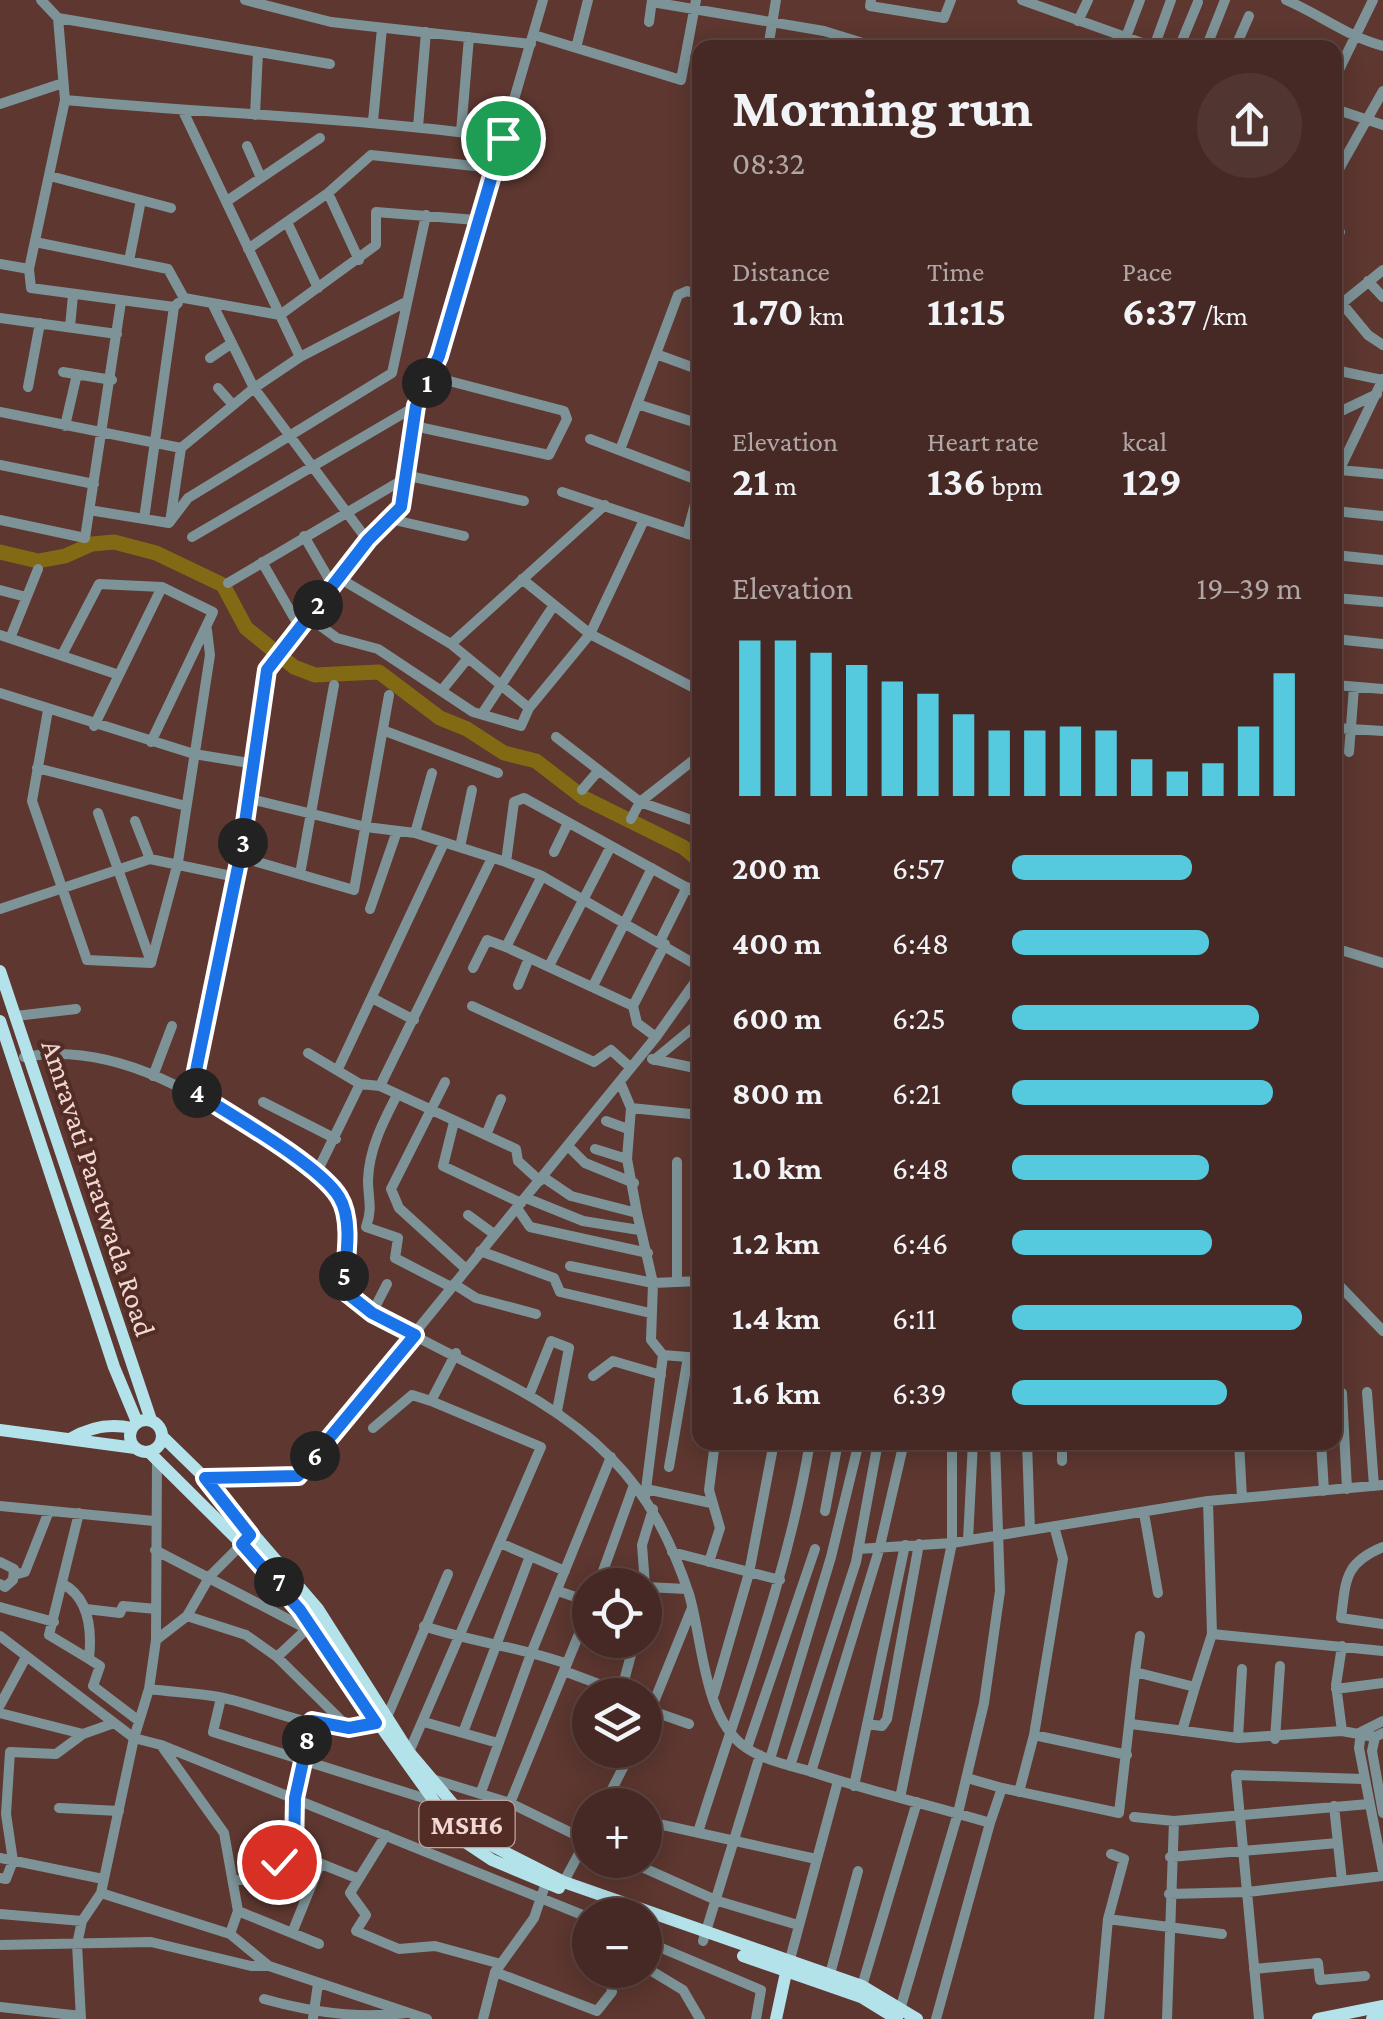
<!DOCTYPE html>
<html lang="en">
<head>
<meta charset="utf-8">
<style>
  :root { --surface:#462924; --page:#503531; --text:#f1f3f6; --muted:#b0a6a6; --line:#5e4541; --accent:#55cadf }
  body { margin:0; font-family:"Crimson Pro",serif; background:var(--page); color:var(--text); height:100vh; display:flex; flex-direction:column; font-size:38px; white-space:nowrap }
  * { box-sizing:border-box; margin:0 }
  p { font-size:32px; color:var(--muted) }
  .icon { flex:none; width:55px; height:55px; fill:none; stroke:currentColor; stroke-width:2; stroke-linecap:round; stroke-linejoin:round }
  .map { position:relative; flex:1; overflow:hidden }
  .details { position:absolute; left:692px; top:40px; width:650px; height:1410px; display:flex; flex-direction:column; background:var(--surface); border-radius:20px; box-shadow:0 5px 25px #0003,0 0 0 2px var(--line) }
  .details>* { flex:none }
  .buttons { position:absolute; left:572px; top:1568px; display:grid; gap:20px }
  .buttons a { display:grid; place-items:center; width:90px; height:90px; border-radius:50%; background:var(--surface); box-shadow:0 5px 25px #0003,0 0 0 2px var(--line); font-size:50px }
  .pin { position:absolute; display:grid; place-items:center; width:85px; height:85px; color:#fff; margin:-42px; border:5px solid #fff; border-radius:50%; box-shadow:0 2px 10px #0007 }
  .km { position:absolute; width:50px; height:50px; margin:-25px; border-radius:50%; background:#222; color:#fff; font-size:28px; line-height:50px; text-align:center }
  .round { display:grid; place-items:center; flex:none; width:105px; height:105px; border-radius:52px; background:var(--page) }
  .head { display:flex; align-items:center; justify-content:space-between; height:170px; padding:0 40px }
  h1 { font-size:55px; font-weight:700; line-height:75px }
  .metrics { display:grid; grid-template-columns:repeat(3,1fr); gap:15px; height:170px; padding:10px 40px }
  .metrics div { display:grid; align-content:center }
  .metrics b { font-size:42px; font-weight:700 }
  .metrics small { font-size:28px; font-weight:400 }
  .metrics p { font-size:28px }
  .chart { height:280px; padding:20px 40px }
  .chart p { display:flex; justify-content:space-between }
  .chart svg { width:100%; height:180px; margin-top:10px; stroke:var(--accent); stroke-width:6 }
  ul { padding:0 40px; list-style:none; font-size:32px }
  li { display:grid; grid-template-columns:160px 120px 1fr; align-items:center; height:75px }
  li i { height:25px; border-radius:12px; background:var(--accent) }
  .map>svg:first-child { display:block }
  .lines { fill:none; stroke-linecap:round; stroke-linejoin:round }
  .river { stroke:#826a14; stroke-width:15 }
  .minor { stroke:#7d9397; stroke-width:10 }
  .major { stroke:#b4e2eb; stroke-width:12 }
  .route-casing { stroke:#fff; stroke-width:20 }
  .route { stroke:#1a73e8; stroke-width:12 }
  .labels { text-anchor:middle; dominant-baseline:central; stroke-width:8; stroke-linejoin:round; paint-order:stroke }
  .shield { fill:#522c25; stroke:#c1a49f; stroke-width:2.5 }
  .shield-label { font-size:28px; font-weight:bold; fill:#f1d8d3 }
  .street-label { font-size:30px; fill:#f1d8d3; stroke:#522c25 }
</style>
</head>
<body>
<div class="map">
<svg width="1383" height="2019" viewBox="0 0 1383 2019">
  <rect width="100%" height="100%" fill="#5d3730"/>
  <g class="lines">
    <!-- river -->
    <path class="river" d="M 0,552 L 38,561 L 65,556 L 92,544 L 114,542 L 156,553 L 223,585 L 246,628 L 294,667 L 315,675 L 379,672 L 440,718 L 467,729 L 504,753 L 536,761 L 584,798 L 683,847 L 700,861"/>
    <!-- minor -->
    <path class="minor" d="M 245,0 L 331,22 L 531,44
      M 871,0 L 870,6 L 944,18 L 951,0
      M 1022,0 L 1156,48
      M 1286,0 C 1321,15 1348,37 1383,46
      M 652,2 L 824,31 L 879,48
      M 58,18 L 330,64
      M 1078,21 L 1088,0
      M 649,22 L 652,0
      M 534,35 L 681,80 L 696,0
      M 1126,37 L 1140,0
      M 1154,47 L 1171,0
      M 576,48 L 588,0
      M 768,48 L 776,0
      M 1179,48 L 1198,2
      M 1206,48 L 1225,0
      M 1235,48 L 1249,16
      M 1335,78 L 1373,0
      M 65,100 C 211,114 358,117 503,138
      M 0,104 L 63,83
      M 1335,109 L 1383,125
      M 183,111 L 300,357
      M 255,115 L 258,52
      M 373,121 L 382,28
      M 418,127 L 426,32
      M 461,132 L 469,37
      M 247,146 L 261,178
      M 50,176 L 171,208
      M 1335,176 L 1383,91
      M 328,193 L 359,260
      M 227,201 L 320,138
      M 287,222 L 318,288
      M 1335,226 L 1340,232
      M 35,242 L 168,269 L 184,298 L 280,315 L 376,245 L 376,212 L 476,220
      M 248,249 L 328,193 L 371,155 L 493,168
      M 129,261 L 141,200
      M 0,264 L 29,269 L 65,100 L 58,18 L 41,0
      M 29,269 L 31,288 L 174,307 L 178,303
      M 1368,281 L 1383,297
      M 1335,295 L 1368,335 L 1383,345
      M 212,303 L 254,388 L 368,541
      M 1335,309 L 1383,270
      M 0,318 L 117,334
      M 70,327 L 73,295
      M 656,354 L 700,370
      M 210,358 L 232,343
      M 1335,370 L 1383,380
      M 63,372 L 112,380
      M 28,387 L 40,323
      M 218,388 L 233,405
      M 637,404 L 700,424
      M 0,412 L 181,448 L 254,388 L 300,357 L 404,303
      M 1335,414 L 1377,394
      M 65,426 L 77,374
      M 414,426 L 549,455 L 567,419 L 564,411 L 430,376
      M 590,439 L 700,481
      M 620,450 L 678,295 L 687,291 L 700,295
      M 0,465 L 94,484
      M 1340,470 L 1383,474
      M 1335,479 L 1383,379
      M 562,492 L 700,538
      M 89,510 L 169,523
      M 1335,511 L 1383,516
      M 144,519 L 174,307
      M 390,519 L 464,536
      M 0,520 L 85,538 L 121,302
      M 170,522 L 181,448
      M 169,523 L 188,498 L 392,373 L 426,215
      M 687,534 L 700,485
      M 304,536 L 333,586
      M 192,537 L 416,406
      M 1335,555 L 1383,560
      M 262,562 L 300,628
      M 339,578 L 451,644 L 529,708
      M 522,579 L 590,634 L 700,691
      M 228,583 L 409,476 L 524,501
      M 0,590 L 26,597
      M 1335,598 L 1383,602
      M 308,617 L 337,638 L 378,649 L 473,712 L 521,726 L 529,708 L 590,634 L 644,520
      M 0,635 L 116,674
      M 11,636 L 38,569
      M 1335,639 L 1383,644
      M 451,644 L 605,505
      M 62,655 L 99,584 L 162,587 L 213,612 L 151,742
      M 1335,685 L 1383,689
      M 442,690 L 468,658
      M 0,693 L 194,754 L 255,764
      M 48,710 L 32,801 L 87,960 L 151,963
      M 482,714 L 554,605
      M 94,726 L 162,587
      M 1335,728 L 1383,731
      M 385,731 L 498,773
      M 556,737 L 640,802 L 700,823
      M 1349,752 L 1354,687
      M 37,768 L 186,806
      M 582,790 L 599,770
      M 250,799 L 366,827 L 415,833 L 506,862 L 542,876 L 700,967
      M 98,813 L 151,962
      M 631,819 L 640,802 L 700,755
      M 135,821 L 150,859
      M 415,833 L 432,773
      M 460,847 L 472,790
      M 554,852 L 568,823
      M 240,857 L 354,890 L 389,695
      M 506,862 L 514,802 L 524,798 L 700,895
      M 300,874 L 334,685
      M 0,909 L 150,859 L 236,877
      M 370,909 L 397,831
      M 660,941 L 687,887
      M 1335,944 L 1341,950 L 1383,963
      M 506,947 L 542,876
      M 151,963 L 178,862 L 210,655 L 207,630
      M 549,966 L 610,848
      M 473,968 L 487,940 L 506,947 L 633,1006 L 637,1023 L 656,1037
      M 518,985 L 529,958
      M 593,986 L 652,868
      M 374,999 L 414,1020
      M 472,1006 L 594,1062 L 611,1050 L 631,1068
      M 633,1006 L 665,944
      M 16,1016 L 76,1009
      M 308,1053 L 360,1084 L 380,1086 L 516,1149 L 518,1161 L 540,1181
      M 24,1057 C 120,1040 207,1100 282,1151 C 301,1163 330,1178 340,1199 C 353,1226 345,1262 343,1290 C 429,1357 531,1377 611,1458 C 649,1496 672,1543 689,1594 C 703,1641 703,1717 745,1747 C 763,1760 788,1765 809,1771 C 868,1791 930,1805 990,1823 L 936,2019
      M 652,1059 L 700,1069
      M 654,1060 L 700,1022
      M 338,1069 L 444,843
      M 153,1076 L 172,1026
      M 445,1082 L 391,1189 L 399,1208 L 466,1269
      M 620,1082 L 631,1108 L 627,1159 L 637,1213
      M 380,1086 L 492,858
      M 192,1090 L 240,857 L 267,670 L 368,541 L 401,507 L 416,406 L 439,356 L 543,0
      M 397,1095 C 383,1122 369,1149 368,1180 C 368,1199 373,1208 366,1227 L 398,1238 L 395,1258 L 451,1287
      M 263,1102 L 336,1139
      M 631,1108 L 700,1115
      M 606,1121 L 628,1129
      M 454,1122 L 443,1166 L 521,1203
      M 486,1135 L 501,1099
      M 568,1146 L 585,1163 L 634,1183
      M 595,1149 L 627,1159
      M 677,1162 L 677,1282
      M 316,1174 L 360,1084
      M 543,1177 L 571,1196 L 637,1213 L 653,1283 L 651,1340 L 663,1355 L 645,1497
      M 526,1198 L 583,1221 L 639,1230
      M 517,1208 L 530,1227 L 648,1253
      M 468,1215 L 494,1234
      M 480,1251 L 554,1278 L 560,1292 L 650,1313
      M 570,1266 L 653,1283 L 700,1281
      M 1335,1281 L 1383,1331
      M 454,1284 L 476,1298 L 536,1314
      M 372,1313 L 387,1284
      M 663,1355 L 700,1358
      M 593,1376 L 613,1361 L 661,1375
      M 1367,1392 L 1374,1486
      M 530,1393 L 551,1341 L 569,1348 L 557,1411
      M 1342,1393 L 1347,1489
      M 373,1428 L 412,1395 L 431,1401 L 456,1353
      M 1027,1442 L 1030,1530
      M 1239,1442 L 1242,1498
      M 1321,1442 L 1324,1491
      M 1062,1461 L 1062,1442
      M 669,1467 L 688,1357
      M 205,1478 L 298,1476 L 656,1037 L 700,975
      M 646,1489 L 711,1503
      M 1208,1501 L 1212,1634 L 1383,1651
      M 0,1506 L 154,1521
      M 825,1511 L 838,1442
      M 79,1513 L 49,1635 L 89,1659
      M 1144,1513 L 1158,1593
      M 968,1540 L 973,1442
      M 500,1543 L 565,1571
      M 1383,1547 C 1344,1563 1346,1580 1341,1618 L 1383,1624
      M 858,1549 L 952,1543 L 1208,1501 L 1383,1485
      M 155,1550 L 307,1629
      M 672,1552 L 780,1580
      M 0,1562 L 14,1569 L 13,1580 L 5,1587 L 0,1584
      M 709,1562 L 720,1528 L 709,1490 L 715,1442
      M 14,1575 L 25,1572 L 49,1511
      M 63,1584 C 89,1598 92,1631 89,1659 L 100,1666 L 93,1686 L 139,1721
      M 598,1585 L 634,1485
      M 645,1585 L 642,1545 L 653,1509
      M 645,1587 L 687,1589
      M 558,1591 L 590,1602
      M 0,1607 L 54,1622
      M 86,1609 L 120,1613 L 123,1606 L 156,1609
      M 187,1616 L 246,1635 L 277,1657 L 347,1726
      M 424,1626 C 471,1642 521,1647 567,1664
      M 0,1636 L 134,1738 L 161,1745 L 590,1918
      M 1140,1636 L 1135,1672 L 1195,1687 L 1182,1731
      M 156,1640 L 187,1616 L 210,1576 L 245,1541
      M 277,1657 L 309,1627
      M 564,1671 L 628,1695
      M 1195,1687 L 1212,1634
      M 149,1689 C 172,1692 196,1693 219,1697 C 270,1706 339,1746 387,1717 L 448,1574
      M 1336,1689 L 1383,1683
      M 621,1692 L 635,1640
      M 714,1694 L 749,1573 L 774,1442
      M 221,1698 L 213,1732 L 433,1801
      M 0,1705 L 26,1657
      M 652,1711 L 689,1724
      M 0,1713 L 83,1734 L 114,1723
      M 311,1721 L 295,1798 L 294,1853 L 359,1879
      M 1383,1721 L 1361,1732 L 1359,1748 L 1383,1871
      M 424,1722 L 498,1743
      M 645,1724 L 692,1608
      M 867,1724 L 882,1726 L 887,1719 L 919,1544
      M 1131,1724 L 1238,1738 L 1342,1731 L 1375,1737
      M 464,1730 L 530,1556
      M 1342,1731 L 1336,1685 L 1342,1646
      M 1383,1733 L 1375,1737 L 1372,1751 L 1383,1813
      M 1034,1735 L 1127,1755
      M 1238,1738 L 1242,1669
      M 1275,1739 L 1280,1666
      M 161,1745 L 224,1833 L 238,1911 L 230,1934
      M 747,1748 L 815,1549
      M 409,1752 L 541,1447 L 431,1401
      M 770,1759 L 831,1557 L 859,1442
      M 790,1766 L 856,1562 L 878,1442
      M 811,1772 L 879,1550 L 904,1442
      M 429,1778 L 510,1803 L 590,1842
      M 967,1778 L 1002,1788
      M 854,1786 L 905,1545
      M 481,1792 L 532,1651 L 611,1457
      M 1019,1792 L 1034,1735 L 1063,1559 L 1054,1526
      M 900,1798 L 952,1543 L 952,1442
      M 604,1805 L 632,1750
      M 1334,1806 L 1342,1881
      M 59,1808 L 119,1811
      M 1134,1817 L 1174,1821
      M 645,1821 L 816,1859
      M 990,1823 L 1002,1788 L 1119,1813 L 1135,1672
      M 699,1829 C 739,1701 788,1575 810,1442
      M 386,1835 L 350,1893 L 366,1915 L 356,1931 L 399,1949 L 435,1946 L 501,1964
      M 485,1842 L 510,1803 L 590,1607
      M 1170,1857 L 1338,1843
      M 0,1858 L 103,1879
      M 626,1860 L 718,1901 L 798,1925
      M 0,1878 L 6,1879 L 13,1861 L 6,1814 L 10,1752 L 56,1754 L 83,1734
      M 233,1880 L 264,1880 L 270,1867 L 294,1853
      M 562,1885 L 590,1833
      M 101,1893 L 230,1934 L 269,1966 L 427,2019
      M 1169,1894 L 1248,1892 L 1383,1876
      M 606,1905 L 606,1915
      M 238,1911 L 319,1944
      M 0,1914 L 82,1921 L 101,1893 L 134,1738 L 149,1689 L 156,1640 L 157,1459
      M 1108,1919 L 1222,1934
      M 292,1933 L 320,1864
      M 645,1941 L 761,1990 L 756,2019
      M 703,1941 L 760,1755
      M 0,1945 L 151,1942 L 251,1966 L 269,1966
      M 789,1963 L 838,1781
      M 645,1967 L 683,1990 L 700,2019
      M 1254,1969 L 1318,1963 L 1320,1980 L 1365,1976
      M 495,1972 L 597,2011 L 612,1992 L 609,1970
      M 830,1974 L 858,1871
      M 862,1986 L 917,1802
      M 264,1999 C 310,2012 358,2019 406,2013
      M 0,2007 L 81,2016
      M 899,2013 L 958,1813 L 984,1703 L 1000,1591 L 995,1442
      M 313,2018 L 318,1984
      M 81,2019 L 77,1944 L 82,1921
      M 483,2019 L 495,1972 L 534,1918 L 548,1877
      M 1099,2019 L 1108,1919 L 1124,1859 L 1111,1854
      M 1167,2019 L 1174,1821 L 1369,1804
      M 1259,2019 L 1236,1775 L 1363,1779"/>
    <!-- major -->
    <path class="major" d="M 0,971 L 151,1420
      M 0,1021 L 114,1367 L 137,1422
      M130 1436a16 16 0 1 1 32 0a16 16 0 1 1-32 0Z
      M 0,1430 L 135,1448
      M 163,1437 L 205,1478 L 318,1609 L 409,1752 L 485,1842 L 564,1882 L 862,1986 L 917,2019
      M 70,1439 C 90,1427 109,1423 132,1428
      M 149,1452 L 271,1573 L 462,1840 L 492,1860 L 559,1888
      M 743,1956 L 861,1997 L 897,2019
      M 776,2019 L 787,1968
      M 1318,2019 L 1383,2006
      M 1372,2019 L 1383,2017"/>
  </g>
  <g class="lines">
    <!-- route casing -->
    <g class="route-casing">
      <path id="route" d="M 279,1862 L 294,1853 L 295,1798 L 312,1721 L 349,1728 L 376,1723 L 300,1610 L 242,1544 L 250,1535 L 205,1478 L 298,1476 L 415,1335 L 372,1313 L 343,1290 C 345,1263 354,1221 339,1197 C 319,1164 227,1113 192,1090 L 240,857 L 267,670 L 368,540 L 401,507 L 416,406 L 439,356 L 503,138"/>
    </g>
    <!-- route -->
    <use href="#route" class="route"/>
  </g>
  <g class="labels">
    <!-- shield labels -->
    <rect class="shield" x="419.5" y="1801" width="95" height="46" rx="8"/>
    <g class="shield-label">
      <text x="467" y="1824">MSH6</text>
    </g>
    <!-- street labels -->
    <g class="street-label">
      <text transform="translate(99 1188) rotate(72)">Amravati Paratwada Road</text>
    </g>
  </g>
</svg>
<div class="buttons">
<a><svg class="icon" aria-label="locate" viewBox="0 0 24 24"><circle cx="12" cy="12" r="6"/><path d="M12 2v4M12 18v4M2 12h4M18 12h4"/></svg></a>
<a><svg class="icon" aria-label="layers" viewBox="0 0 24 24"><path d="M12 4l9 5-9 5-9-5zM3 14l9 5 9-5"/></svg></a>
<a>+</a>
<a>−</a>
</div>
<div class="pin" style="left:503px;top:138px;background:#1e9e55"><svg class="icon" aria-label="arrive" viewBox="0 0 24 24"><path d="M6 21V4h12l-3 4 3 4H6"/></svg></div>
<div class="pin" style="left:279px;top:1862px;background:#d93025"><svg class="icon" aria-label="check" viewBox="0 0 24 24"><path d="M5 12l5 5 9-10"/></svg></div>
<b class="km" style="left:427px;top:383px">1</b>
<b class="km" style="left:318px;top:605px">2</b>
<b class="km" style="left:243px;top:843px">3</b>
<b class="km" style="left:197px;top:1093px">4</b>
<b class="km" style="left:344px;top:1276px">5</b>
<b class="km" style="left:315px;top:1456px">6</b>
<b class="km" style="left:279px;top:1582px">7</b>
<b class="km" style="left:307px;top:1740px">8</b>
<section class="details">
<div class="head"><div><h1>Morning run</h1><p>08:32</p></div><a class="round"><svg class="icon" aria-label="share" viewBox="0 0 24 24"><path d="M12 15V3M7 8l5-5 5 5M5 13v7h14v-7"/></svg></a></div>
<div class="metrics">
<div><p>Distance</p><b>1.70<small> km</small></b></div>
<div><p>Time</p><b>11:15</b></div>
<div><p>Pace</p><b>6:37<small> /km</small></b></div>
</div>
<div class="metrics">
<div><p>Elevation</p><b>21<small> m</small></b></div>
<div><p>Heart rate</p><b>136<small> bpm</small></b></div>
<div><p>kcal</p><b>129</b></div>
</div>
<div class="chart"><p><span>Elevation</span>19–39 m</p>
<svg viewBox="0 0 160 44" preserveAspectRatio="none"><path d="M5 44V6M15 44V6M25 44V9M35 44V12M45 44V16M55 44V19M65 44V24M75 44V28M85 44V28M95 44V27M105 44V28M115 44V35M125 44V38M135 44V36M145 44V27M155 44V14"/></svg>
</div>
<ul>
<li><b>200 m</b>6:57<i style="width:62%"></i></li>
<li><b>400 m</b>6:48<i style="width:68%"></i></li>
<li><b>600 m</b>6:25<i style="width:85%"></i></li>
<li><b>800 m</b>6:21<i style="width:90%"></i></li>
<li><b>1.0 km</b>6:48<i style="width:68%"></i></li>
<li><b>1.2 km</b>6:46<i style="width:69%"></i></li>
<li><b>1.4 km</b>6:11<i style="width:100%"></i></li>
<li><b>1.6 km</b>6:39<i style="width:74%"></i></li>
</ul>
</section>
</div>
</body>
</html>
